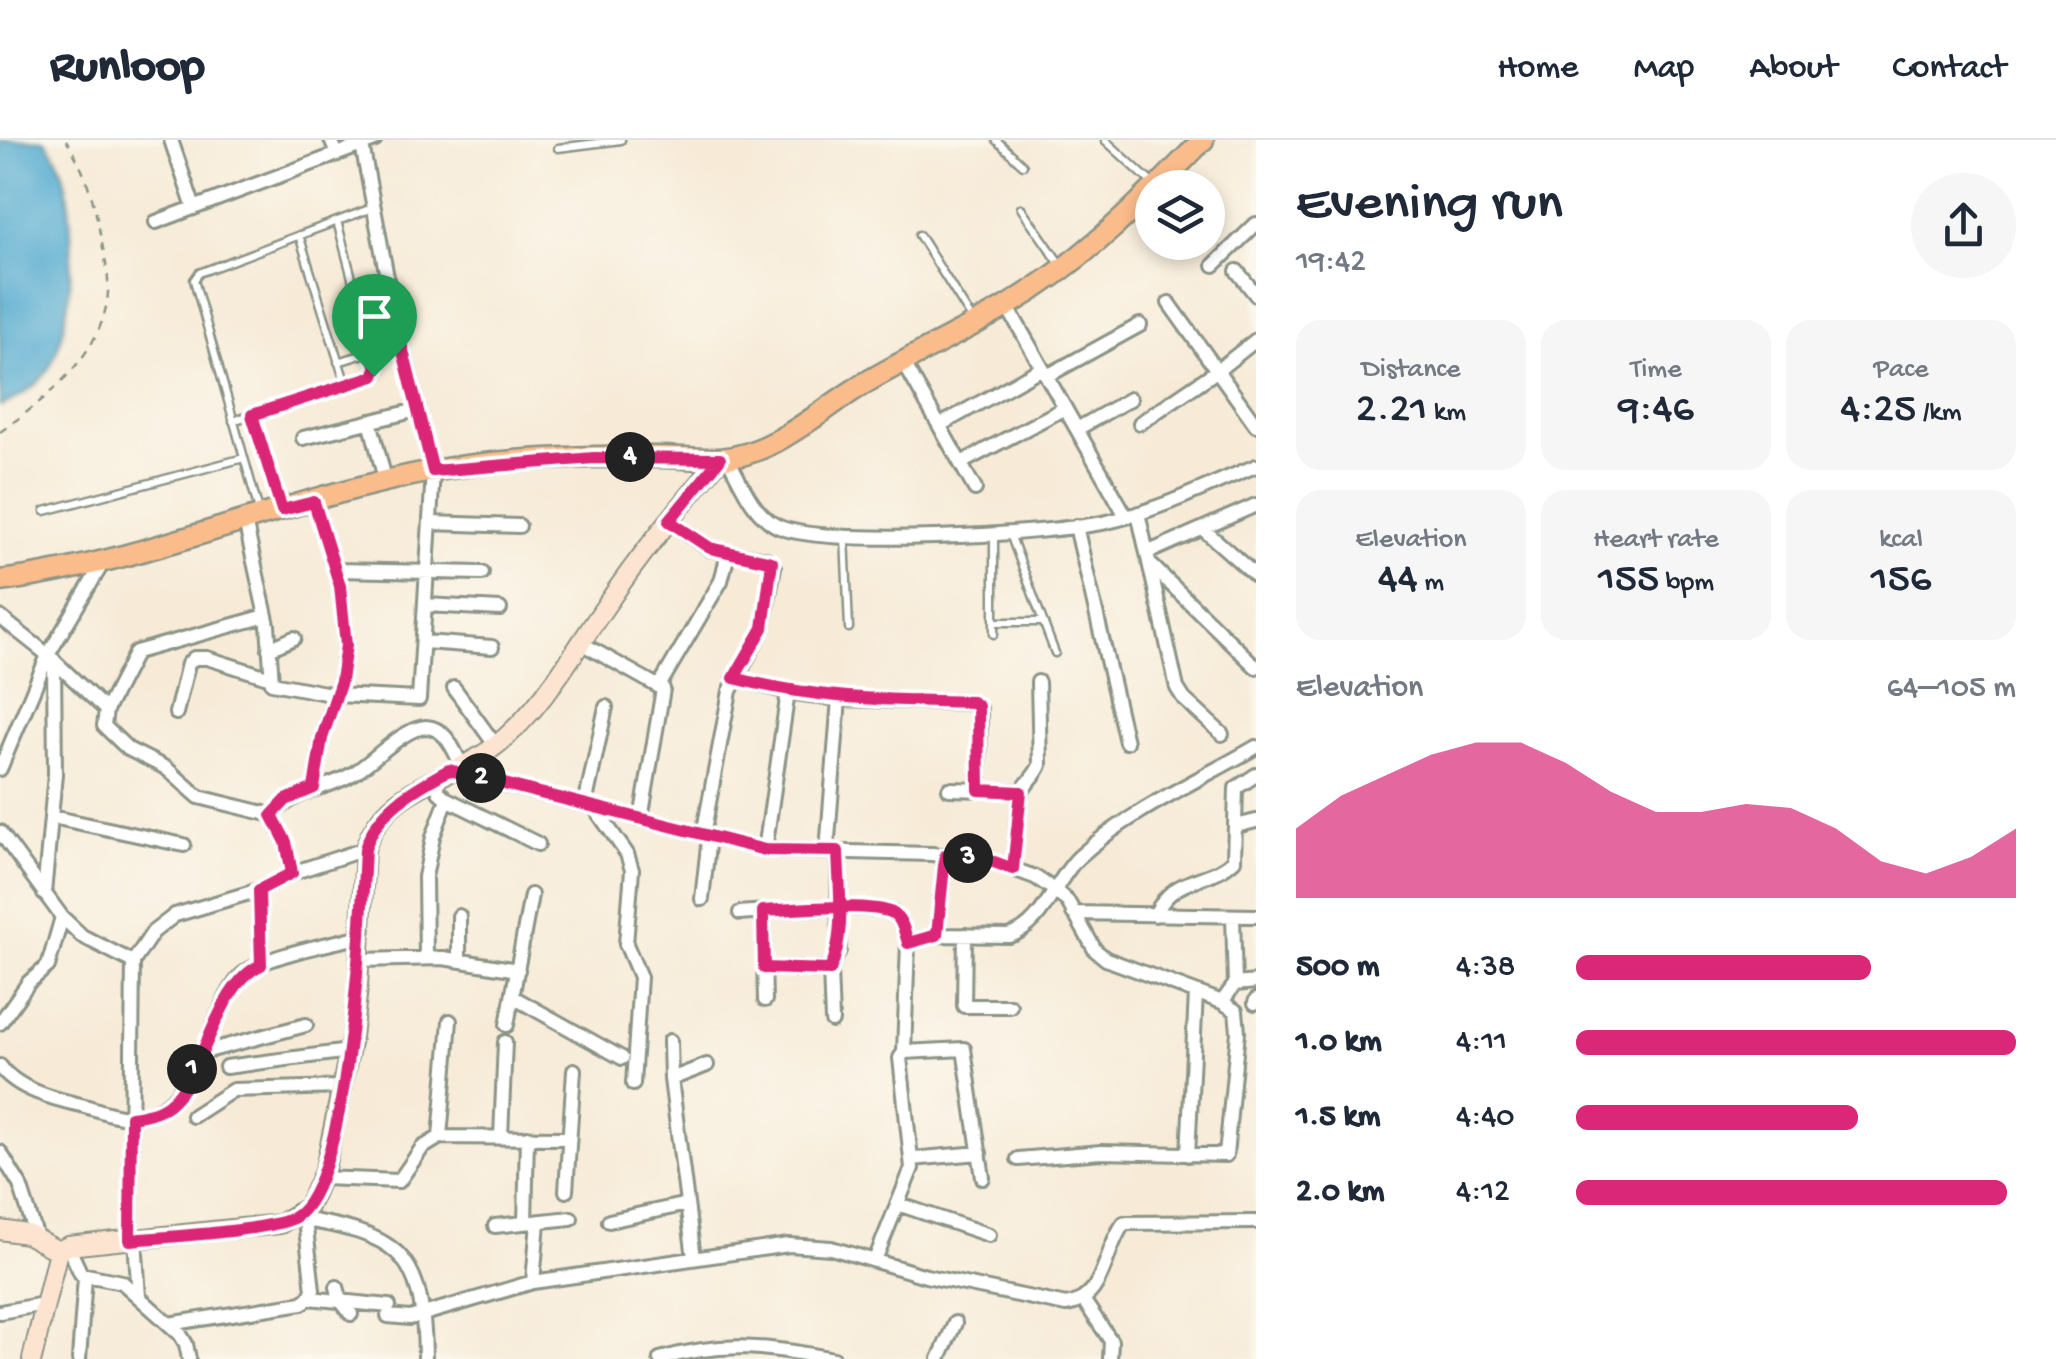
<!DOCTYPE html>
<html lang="en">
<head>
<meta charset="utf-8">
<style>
  :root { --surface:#fff; --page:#f6f6f7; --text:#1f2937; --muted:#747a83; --line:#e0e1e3; --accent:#db2777 }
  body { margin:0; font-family:"Gochi Hand",sans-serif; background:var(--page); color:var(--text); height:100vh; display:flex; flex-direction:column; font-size:38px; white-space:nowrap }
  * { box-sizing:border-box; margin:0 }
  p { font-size:32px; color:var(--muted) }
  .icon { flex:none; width:55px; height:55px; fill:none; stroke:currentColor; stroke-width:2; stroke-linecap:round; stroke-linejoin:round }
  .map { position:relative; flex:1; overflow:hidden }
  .sheet { display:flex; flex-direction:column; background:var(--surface); width:800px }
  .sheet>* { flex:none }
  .controls { position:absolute; left:1135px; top:30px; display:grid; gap:20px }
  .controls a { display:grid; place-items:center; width:90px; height:90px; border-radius:50%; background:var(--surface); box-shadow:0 5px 15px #0003; font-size:50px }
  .pin { position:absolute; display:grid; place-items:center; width:85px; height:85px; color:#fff; margin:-102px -42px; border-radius:50% 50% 50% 0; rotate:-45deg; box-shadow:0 0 10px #0007 }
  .pin .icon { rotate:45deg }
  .km { position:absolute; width:50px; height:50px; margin:-25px; border-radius:50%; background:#222; color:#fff; font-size:28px; line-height:50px; text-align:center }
  .round { display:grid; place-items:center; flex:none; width:105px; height:105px; border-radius:52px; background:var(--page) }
  .summary { display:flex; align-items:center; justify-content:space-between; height:170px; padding:0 40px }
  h1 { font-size:55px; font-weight:600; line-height:75px }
  .stats { display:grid; grid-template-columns:repeat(3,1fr); gap:15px; height:170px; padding:10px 40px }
  .stats div { display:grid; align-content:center; border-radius:25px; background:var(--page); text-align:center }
  .stats b { font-size:42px; font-weight:600 }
  .stats small { font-size:28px; font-weight:400 }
  .stats p { font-size:28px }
  .chart { height:280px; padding:20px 40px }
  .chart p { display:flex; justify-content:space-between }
  .chart svg { width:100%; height:180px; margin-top:10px; fill:var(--accent); opacity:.7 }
  ul { padding:0 40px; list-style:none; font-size:32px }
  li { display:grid; grid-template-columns:160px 120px 1fr; align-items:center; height:75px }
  li i { height:25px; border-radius:12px; background:var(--accent) }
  header { display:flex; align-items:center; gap:60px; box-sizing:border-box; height:140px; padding:0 50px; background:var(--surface); border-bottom:2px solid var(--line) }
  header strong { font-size:48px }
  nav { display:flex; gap:55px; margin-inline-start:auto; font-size:35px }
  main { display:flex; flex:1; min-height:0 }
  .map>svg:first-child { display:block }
  .water { fill:#54acd1; stroke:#3a7482; stroke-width:2.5 }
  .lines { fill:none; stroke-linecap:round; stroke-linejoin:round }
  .lane-casing { stroke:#8b9486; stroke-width:11 }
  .street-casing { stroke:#8b9486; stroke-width:18 }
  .secondary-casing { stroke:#8b9486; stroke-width:22 }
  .primary-casing { stroke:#8b9486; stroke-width:25 }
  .path { stroke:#8b9486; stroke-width:2.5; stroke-dasharray:8 8; stroke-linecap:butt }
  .lane { stroke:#fff; stroke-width:6 }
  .street { stroke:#fff; stroke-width:12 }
  .secondary { stroke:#fde4d1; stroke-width:18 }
  .primary { stroke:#fabc8b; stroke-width:20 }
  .route-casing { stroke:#fff; stroke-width:20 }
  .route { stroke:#db2777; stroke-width:12 }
</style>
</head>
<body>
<header>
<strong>Runloop</strong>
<nav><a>Home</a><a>Map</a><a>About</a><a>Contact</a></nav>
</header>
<main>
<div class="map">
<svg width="1256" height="1219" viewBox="0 0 1256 1219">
  <rect width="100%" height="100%" fill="#fbf7ec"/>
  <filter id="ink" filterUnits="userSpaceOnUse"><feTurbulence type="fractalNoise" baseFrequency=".01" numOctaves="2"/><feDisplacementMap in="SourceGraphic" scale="20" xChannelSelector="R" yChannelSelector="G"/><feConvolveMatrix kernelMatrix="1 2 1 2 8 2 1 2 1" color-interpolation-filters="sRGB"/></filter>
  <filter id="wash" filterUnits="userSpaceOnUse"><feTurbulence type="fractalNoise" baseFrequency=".0048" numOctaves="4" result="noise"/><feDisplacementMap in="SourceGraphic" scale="40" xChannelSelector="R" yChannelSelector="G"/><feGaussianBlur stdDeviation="2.25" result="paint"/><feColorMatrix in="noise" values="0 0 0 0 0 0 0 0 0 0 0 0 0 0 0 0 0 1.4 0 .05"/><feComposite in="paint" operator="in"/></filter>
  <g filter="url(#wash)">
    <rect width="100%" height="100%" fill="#f7ebd8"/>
    <!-- water -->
    <path class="water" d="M 0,0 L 45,0 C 51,9 58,18 61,27 C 78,74 76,205 39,241 C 29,251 13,261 0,266 Z"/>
  </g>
  <g filter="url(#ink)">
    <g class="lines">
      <!-- lane casing -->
      <g class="lane-casing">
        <path id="lane" d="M 996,0 L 1023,25
          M 1105,0 L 1152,43
          M 558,8 L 621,0
          M 1021,68 L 1060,124
          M 299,95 L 346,245
          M 919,95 L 972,179
          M 338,222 L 400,203
          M 253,275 L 280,364
          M 233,281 L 377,233 L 337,81
          M 45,371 L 244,318
          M 259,371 L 194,140 L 199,133 L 372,68
          M 1010,394 L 1055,513
          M 845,396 L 849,488
          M 994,482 L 1043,482
          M 994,494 L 994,395"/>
      </g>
      <!-- street casing -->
      <g class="street-casing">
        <path id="street" d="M 171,0 L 194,68
          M 331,0 L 337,14
          M 156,82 L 375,0
          M 1214,125 L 1256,84
          M 1237,131 L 1256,155
          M 1169,163 L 1256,285
          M 1007,166 L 1126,376
          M 904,223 L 975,349
          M 1047,236 L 1140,185
          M 370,281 L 386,343
          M 1140,283 L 1218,230 L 1256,200
          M 940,285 L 1042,228
          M 1077,289 L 1130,259
          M 303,298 L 417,270
          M 727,317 C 740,340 751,371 775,385 C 818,409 1052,394 1107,382 C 1158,371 1208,345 1256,326
          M 961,323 L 1065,268
          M 1138,373 L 1177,548 L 1184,559 L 1222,594
          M 245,381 L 268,485 L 272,543 L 336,555 L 419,559 L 433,331 L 393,169 L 362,5
          M 669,381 L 710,409 L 766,419 L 774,427 L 763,488 L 730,551 L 703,695
          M 430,383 L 519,386
          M 1076,386 L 1126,602
          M 1203,389 L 1256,436
          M 1147,413 L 1256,365
          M 1150,424 L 1256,527
          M 336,430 L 482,433
          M 426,465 L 500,469
          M 266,476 L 136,512 L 106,570 L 104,586 L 128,609 L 166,628 L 199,657 L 272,675 L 286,702 L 292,733
          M 0,477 L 48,515 L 106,570
          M 425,502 L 492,507
          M 581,503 L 663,549 L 641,679
          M 269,509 L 294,498
          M 734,538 L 788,552 L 839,559 L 973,563 L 980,569 L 979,650
          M 659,546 L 721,441 L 728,414
          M 454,548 L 496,606
          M 176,573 L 188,524 L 194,518 L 207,518 L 271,538
          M 0,629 L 48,515 L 104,421
          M 450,631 L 765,710 L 932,714 L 994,722 L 1035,737 L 1056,751 L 1068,762 L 1095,810 L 1106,819 L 1222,862 L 1236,871 L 1238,892 L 1226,1015 L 1101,1012 L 1018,1019
          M 434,638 L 439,652 L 447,659 L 538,704
          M 314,648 L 322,598 L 341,541 L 346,505 L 340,446 L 314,362
          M 949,649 L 1021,651
          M 585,665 L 606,567
          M 594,667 L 627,714 L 632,730 L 626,804 L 640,837 L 633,944
          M 272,675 C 299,647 325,651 354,633 C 372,622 405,587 426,587 C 446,588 453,609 461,624
          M 52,677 L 184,705
          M 1236,686 L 1256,681
          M 0,692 L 62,777 L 82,796 L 133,822
          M 765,710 L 788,552
          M 827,711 L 839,559
          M 1013,729 L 1020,657 C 1023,644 1035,638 1040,625 L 1038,542
          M 259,750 L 261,825
          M 44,754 L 55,634 L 54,520
          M 702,759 L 709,697
          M 763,771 L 765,860
          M 740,773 C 769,771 873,761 894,774 C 902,780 905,793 908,803
          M 1073,773 L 1256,776
          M 1155,775 C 1173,734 1208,745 1234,720 L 1236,648 L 1256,635
          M 459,776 L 459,820
          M 1233,777 L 1235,844
          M 937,795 L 945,716
          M 965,795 L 964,866 L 1010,866
          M 426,817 L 425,737 L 433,697 L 447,659
          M 360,820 L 443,818 L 518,830
          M 764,828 L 830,830 L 832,881
          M 830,830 L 839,810 L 838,711
          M 513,857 L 622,918
          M 1222,862 L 1235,844 L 1256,842
          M 1255,863 L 1256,860
          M 0,883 L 29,842 L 48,826 L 62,777
          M 507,885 L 531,755
          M 670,901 L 671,939 L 694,1118
          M 904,912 L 908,803 L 937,795 L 1009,796 C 1044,786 1055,739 1079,717 C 1129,671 1198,641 1256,607
          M 200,913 L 306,885
          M 0,926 C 16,949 54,959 81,965 C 97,969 117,978 133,977 C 197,974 206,879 239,838 C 257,816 333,804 361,796
          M 226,927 L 349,911
          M 671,939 L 707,925
          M 193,976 L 233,950 L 342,947
          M 440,997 L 450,881
          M 501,997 L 505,902
          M 0,1012 L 20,1045 L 37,1098
          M 1188,1015 L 1196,853
          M 911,1019 L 980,1013
          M 322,1038 L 399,1041 L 422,1008 L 440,997 L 569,998
          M 566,1051 L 574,930
          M 898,1064 L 989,1095
          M 295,1078 C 397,1095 424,1109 425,1219
          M 609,1081 L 687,1064
          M 525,1083 L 527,997
          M 495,1086 L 571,1078
          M 135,1099 L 139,1157
          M 130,1100 L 133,822 L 153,792 L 175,775 L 259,750 L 292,733 L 365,709
          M 68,1106 L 81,1134 L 122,1142 L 180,1194 L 186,1204 L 189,1219
          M 875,1120 L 912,1028 L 900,918 L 904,912 L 964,909 L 983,1038
          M 533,1142 L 538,1082
          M 337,1147 L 341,1161 L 351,1174
          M 309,1158 L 389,1166
          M 1084,1161 L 1111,1201 L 1110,1219
          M 0,1172 L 44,1164
          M 388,1176 L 410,1178 L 533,1142 L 789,1105 L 831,1108 L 926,1136 L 1066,1165 C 1106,1160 1103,1110 1124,1083 L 1256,1082
          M 169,1184 L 302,1163 L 309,1158 L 313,1150 L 305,1080
          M 79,1219 L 85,1137
          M 660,1219 C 726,1200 768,1207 834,1219
          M 939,1219 L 955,1183"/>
      </g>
      <!-- secondary casing -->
      <g class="secondary-casing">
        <path id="secondary" d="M 0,1090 L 27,1094 L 58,1111
          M 32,1219 L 58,1111 L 68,1106 L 280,1084 L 308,1067 L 325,1029 L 352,897 L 358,848 L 365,709 C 384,645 454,640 499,603 C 544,566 574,511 607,464 C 641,413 681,366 720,319"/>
      </g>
      <!-- primary casing -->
      <g class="primary-casing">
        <path id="primary" d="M 1156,48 L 1203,0
          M 0,441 C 148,422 286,358 432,331 C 506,318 584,316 658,317 C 678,317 699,320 719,319 C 775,315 819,270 865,243 C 911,216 959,194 1005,167 C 1060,135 1108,95 1152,50"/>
      </g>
      <!-- path -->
      <path class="path" d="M 0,292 C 49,257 112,207 108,140 C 107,125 103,109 100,94 C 94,59 85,30 66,0"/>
      <!-- lane -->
      <use href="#lane" class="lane"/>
      <!-- street -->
      <use href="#street" class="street"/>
      <!-- secondary -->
      <use href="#secondary" class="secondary"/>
      <!-- primary -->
      <use href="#primary" class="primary"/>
    </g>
  </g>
  <g class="lines" filter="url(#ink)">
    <!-- route casing -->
    <g class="route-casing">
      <path id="route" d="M 374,236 L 252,275 L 282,370 L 314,362 L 340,446 L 346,505 L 341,541 L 322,598 L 314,648 L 286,660 L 272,675 L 286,702 L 292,733 L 259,750 L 261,825 C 214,846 206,936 168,965 C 157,973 144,975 131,977 L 130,1100 C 163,1097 272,1091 295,1077 C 350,1043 362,776 365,709 C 377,669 414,649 449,630 L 765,710 L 838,711 C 839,751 846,794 830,830 L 764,828 L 763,771 C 789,770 873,761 894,774 C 902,779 905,793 908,803 L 937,795 L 945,716 L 994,722 L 1013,729 L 1021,652 L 979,650 L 978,566 L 972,562 C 886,560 819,560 734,538 L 763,488 L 772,422 L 710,408 L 669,381 L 720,319 L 594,318 L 433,331 L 401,203 L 372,211 L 377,228 L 374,236"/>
    </g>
    <!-- route -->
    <use href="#route" class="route"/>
  </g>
</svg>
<div class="controls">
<a><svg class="icon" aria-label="layers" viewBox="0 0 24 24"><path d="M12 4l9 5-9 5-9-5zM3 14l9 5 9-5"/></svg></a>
</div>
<div class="pin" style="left:374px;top:236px;background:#1e9e55"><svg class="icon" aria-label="arrive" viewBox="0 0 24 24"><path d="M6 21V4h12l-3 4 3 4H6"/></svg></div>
<b class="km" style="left:192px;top:929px">1</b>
<b class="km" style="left:481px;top:638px">2</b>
<b class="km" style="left:968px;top:718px">3</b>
<b class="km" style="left:630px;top:317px">4</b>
</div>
<section class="sheet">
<div class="summary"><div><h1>Evening run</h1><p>19:42</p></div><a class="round"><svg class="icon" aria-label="share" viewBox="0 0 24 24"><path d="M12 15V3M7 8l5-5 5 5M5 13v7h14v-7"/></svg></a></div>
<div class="stats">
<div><p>Distance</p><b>2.21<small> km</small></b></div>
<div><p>Time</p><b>9:46</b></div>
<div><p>Pace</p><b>4:25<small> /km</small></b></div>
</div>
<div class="stats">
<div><p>Elevation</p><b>44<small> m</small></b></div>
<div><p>Heart rate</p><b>155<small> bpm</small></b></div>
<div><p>kcal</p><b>156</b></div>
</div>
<div class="chart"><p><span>Elevation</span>64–105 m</p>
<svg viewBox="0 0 160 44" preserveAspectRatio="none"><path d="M0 44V27L10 19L20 14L30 9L40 6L50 6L60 11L70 18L80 23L90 23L100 21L110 22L120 27L130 35L140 38L150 34L160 27V44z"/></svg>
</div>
<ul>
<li><b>500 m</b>4:38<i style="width:67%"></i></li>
<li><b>1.0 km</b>4:11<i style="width:100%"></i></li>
<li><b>1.5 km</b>4:40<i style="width:64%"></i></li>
<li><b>2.0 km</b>4:12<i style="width:98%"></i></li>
</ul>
</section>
</main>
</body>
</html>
